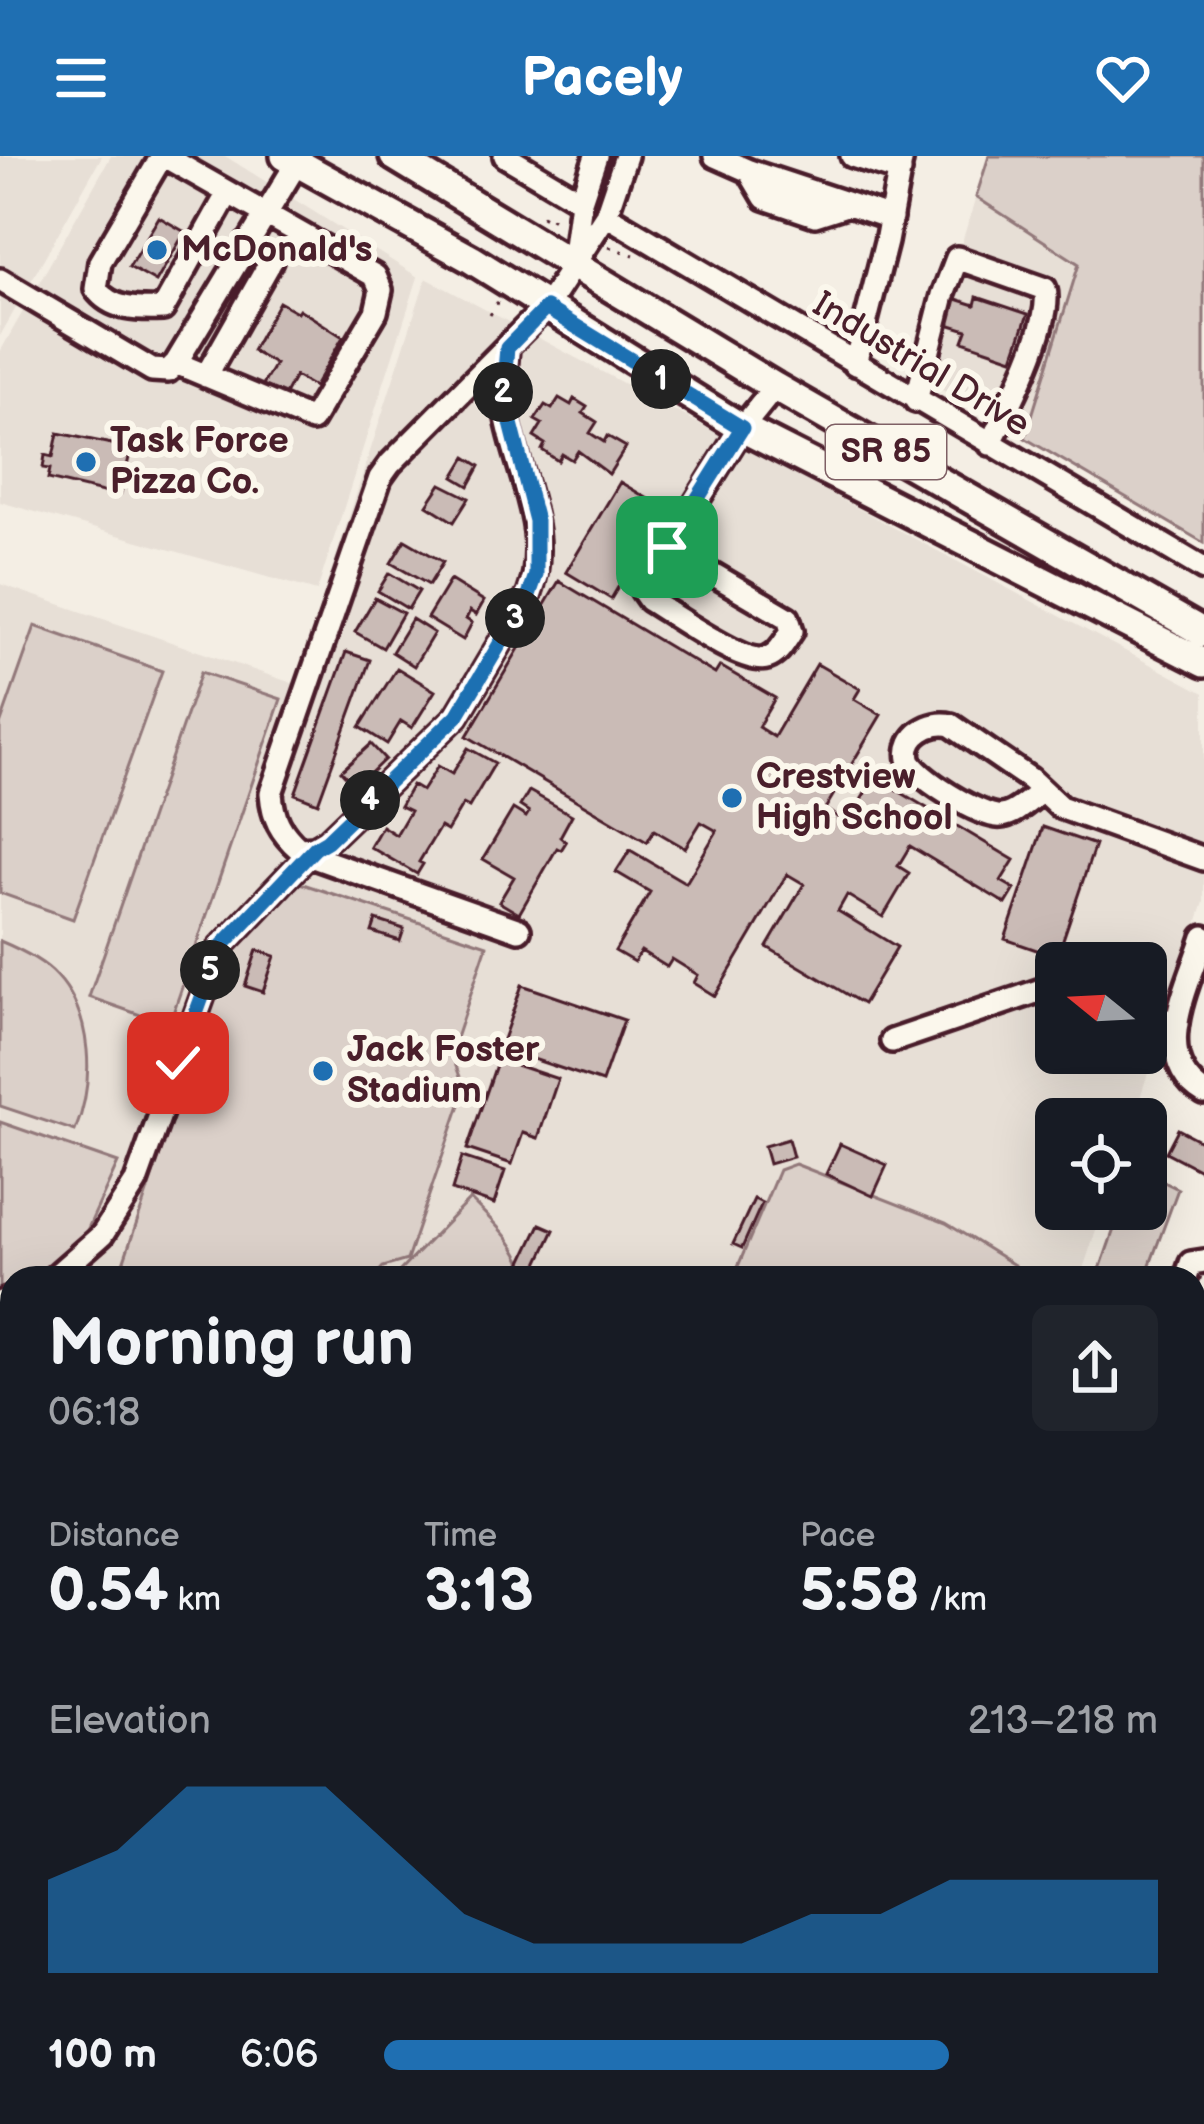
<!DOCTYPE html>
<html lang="en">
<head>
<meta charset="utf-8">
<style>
  :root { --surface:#171b24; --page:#20242c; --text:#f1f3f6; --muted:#9ea1a6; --accent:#1f6fb2 }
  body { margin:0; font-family:"Balsamiq Sans",sans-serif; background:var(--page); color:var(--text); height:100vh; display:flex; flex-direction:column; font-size:45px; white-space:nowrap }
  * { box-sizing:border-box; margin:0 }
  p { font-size:39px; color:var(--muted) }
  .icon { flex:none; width:66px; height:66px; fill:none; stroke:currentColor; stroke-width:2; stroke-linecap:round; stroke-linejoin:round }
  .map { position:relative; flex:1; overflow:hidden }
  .drawer { position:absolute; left:0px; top:1110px; width:1206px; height:858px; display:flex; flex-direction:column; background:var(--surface); border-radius:36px 36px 0 0; box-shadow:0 12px 48px #0002 }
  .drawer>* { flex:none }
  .needle { width:78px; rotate:288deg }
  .controls { position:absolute; left:1035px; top:786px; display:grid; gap:24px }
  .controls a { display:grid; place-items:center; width:132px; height:132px; border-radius:18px; background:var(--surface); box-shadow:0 12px 48px #0002; font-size:60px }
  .pin { position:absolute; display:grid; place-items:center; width:102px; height:102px; color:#fff; margin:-51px; border-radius:24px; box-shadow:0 6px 18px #0006 }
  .km { position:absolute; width:60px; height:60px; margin:-30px; border-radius:50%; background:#222; color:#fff; font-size:33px; line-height:60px; text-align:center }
  .round { display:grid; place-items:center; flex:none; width:126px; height:126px; border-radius:18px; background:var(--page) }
  .head { display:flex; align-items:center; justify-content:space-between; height:204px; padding:0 48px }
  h1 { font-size:66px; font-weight:800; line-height:90px }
  .metrics { display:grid; grid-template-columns:repeat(3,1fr); gap:18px; height:204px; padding:12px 48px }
  .metrics div { display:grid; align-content:center }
  .metrics b { font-size:60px; font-weight:800 }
  .metrics small { font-size:33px; font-weight:400 }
  .metrics p { font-size:33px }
  .chart { height:336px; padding:24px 48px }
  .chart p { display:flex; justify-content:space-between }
  .chart svg { width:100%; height:216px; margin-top:12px; fill:var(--accent); opacity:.7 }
  ul { padding:0 48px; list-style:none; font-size:39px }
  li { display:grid; grid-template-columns:192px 144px 1fr; align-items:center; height:90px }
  li i { height:30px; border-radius:15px; background:var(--accent) }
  header { display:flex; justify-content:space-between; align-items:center; height:156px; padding:0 48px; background:var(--accent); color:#fff; font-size:54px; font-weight:800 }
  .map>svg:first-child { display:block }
  .built { fill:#e7dfd6; fill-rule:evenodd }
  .green { fill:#dbd0c9; stroke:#92787a; stroke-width:3 }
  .building { fill:#cabbb6; stroke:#4a1f2b; stroke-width:3 }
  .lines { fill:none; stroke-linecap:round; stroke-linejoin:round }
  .minor-casing { stroke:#4a1f2b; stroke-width:30 }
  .major-casing { stroke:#4a1f2b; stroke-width:36 }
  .path { stroke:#4a1f2b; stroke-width:3; stroke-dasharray:3 9; stroke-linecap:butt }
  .minor { stroke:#fbf7ec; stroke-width:21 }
  .major { stroke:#fbf7ec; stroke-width:27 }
  .route-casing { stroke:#fff; stroke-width:24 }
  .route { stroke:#1f6fb2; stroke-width:15 }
  .poi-dot { fill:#1f6fb2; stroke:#fbf7ec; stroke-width:4.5 }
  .labels { text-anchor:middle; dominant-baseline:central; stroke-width:12; stroke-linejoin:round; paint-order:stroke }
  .shield { fill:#fbf7ec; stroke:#7f6065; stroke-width:3 }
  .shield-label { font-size:33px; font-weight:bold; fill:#4a1f2b }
  .poi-label { font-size:36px; font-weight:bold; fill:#4a1f2b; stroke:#fbf7ec; text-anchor:start }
  .street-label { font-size:36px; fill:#4a1f2b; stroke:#fbf7ec }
</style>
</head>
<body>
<header><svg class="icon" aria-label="menu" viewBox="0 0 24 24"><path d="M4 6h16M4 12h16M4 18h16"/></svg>Pacely<svg class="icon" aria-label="heart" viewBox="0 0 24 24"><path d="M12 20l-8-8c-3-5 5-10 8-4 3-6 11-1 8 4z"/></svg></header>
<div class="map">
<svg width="1204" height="1968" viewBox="0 0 1204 1968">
  <rect width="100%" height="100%" fill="#f4eee4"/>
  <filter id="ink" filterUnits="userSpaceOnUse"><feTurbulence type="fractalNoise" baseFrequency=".00833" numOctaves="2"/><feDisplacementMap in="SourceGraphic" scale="24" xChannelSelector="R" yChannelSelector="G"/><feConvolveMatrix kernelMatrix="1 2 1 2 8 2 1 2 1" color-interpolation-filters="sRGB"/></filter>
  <g filter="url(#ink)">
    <!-- built -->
    <path class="built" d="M 0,0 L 102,0 L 0,180 Z
      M 111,0 L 225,0 L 418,121 L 317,435 L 0,346 L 0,196 Z
      M 976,41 L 1079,108 L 1025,282 L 920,221 Z
      M 426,122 L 1204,537 L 1204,746 L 1133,963 L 1056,963 L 1056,1053 L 1103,1053 L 1080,1122 L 12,1122 L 12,1217 L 0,1212 L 0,428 L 295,528 ZM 1056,807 L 1146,807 L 1146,897 L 1056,897 Z"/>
    <!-- green -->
    <path class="green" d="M 989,0 L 1204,0 L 1204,387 L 1025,282 L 1079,108 L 976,41 Z
      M 35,470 L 162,515 L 73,763 L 0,737 L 0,569 Z
      M 201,516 L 281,543 L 169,869 L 89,841 Z
      M 297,726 L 487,789 L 451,897 L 465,934 L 407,1104 L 383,1111 L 373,1122 L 118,1122 L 230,792 Z
      M 0,785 C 19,793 43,804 57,820 C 93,859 95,927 75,975 L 0,950 Z
      M 0,966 L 118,1007 L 79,1092 L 48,1122 L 12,1122 L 12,1141 L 0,1147 Z
      M 795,1008 L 946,1067 L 1014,1109 L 1010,1122 L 733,1122 L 779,1014 Z
      M 1146,1017 L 1178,1033 L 1145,1122 L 1097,1122 L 1121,1053 L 1146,1053 Z
      M 470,1043 C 494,1067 519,1088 527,1122 L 393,1122 Z
      M 0,1492 L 12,1496 L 12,1870 L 0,1909 Z"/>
    <!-- building -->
    <path class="building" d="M 159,61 L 185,76 L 156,126 L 129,111 Z
      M 950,141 L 975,149 L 977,141 L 1028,158 L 1013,202 L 963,185 L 967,174 L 941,166 Z
      M 279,146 L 297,156 L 299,153 L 343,181 L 314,231 L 295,220 L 282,244 L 261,232 L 275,208 L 252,195 Z
      M 559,242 L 571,249 L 574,243 L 587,251 L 583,257 L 597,266 L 590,277 L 604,286 L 607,280 L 626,291 L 609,318 L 578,295 L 572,304 L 562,298 L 558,305 L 542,294 L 545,288 L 534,281 L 542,268 L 535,264 L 545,249 L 552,253 Z
      M 58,277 L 126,291 L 125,296 L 130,297 L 121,337 L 116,336 L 115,339 L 48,323 L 50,313 L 43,312 L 45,299 L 53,301 Z
      M 466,301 L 480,310 L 469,330 L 454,321 Z
      M 620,326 L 665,353 L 611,443 L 566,416 Z
      M 441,328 L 469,342 L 454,366 L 427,349 Z
      M 405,384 L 443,406 L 429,429 L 391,407 Z
      M 389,417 L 419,435 L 408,453 L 378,435 Z
      M 450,424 L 484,445 L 476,459 L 470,455 L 466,463 L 472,467 L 463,484 L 427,462 Z
      M 559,425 L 715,518 L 720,510 L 775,542 L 758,571 L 774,581 L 817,508 L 860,533 L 854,543 L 881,559 L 825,653 L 847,667 L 875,621 L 1014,704 L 1001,725 L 1015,733 L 1006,748 L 910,690 L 898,710 L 909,717 L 883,761 L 847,739 L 838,755 L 897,791 L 863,848 L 767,791 L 804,728 L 787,718 L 715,840 L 694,827 L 698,819 L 672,803 L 667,811 L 641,795 L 634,806 L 615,795 L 650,736 L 616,716 L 630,694 L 686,727 L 717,675 L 701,666 L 685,692 L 654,674 L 647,686 L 467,580 Z
      M 375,442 L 403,457 L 383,492 L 355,476 Z
      M 412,463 L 434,477 L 414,510 L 392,496 Z
      M 346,496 L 370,504 L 318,647 L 295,638 Z
      M 397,512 L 435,535 L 412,572 L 401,565 L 387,588 L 360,571 Z
      M 371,588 L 385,603 L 356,631 L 341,615 Z
      M 468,592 L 495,607 L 469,651 L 463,648 L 447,675 L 440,671 L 419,706 L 423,708 L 417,718 L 370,691 L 382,670 L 396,679 L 410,655 L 400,650 L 412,629 L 422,635 L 438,610 L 452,618 Z
      M 529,635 L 572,659 L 560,681 L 566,686 L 561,694 L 557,692 L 519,758 L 499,746 L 514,721 L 483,703 L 513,653 L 526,661 L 529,656 L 520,650 Z
      M 1043,671 L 1095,689 L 1057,801 L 1005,783 Z
      M 376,764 L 404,773 L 400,785 L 372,776 Z
      M 257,794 L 275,800 L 263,836 L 245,830 Z
      M 522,829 L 624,864 L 602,926 L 500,892 Z
      M 1056,874 L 1056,897 L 1090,897 L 1084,915 L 1064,909 L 1065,902 L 1049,897 Z
      M 498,903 L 558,923 L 538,982 L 523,977 L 512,1008 L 467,993 Z
      M 1178,973 L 1204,987 L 1204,1016 L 1166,996 Z
      M 788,983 L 793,1001 L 769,1008 L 764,990 Z
      M 840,988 L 887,1009 L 873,1040 L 826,1018 Z
      M 462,1001 L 505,1015 L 494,1048 L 452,1034 Z
      M 754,1043 L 762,1047 L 742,1092 L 733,1088 Z
      M 540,1068 L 554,1074 L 535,1114 L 521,1108 Z
      M 213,1956 L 230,1956 L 263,1968 L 209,1968 Z"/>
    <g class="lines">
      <!-- minor casing -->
      <g class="minor-casing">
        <path id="minor" d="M 162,0 L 100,106 L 96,133 C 111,154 138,154 163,153 L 228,37
          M 164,0 L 375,120 L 381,134 L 376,156 L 312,264 L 176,207
          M 505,0 L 581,45
          M 715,0 L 749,15 L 891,62
          M 852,0 L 900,15
          M 749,15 L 765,42 L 815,59 L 849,48
          M 606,59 L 1204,413
          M 574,98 L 581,45 L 596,0
          M 0,124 L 152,214 L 168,215 L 176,207 L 301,0
          M 507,192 C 505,214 503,235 506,257 C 517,320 553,375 529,439 L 457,560 L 327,685 L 315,692 L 299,693 C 280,676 273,662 271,637 L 380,322 L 390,308 L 546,151 L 606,59 L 626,0
          M 855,208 L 886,86 L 902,0
          M 206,220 L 271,105 L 247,87
          M 916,245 L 943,139 L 957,102 L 1045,133 C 1054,165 1006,257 990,288
          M 675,383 L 694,407 L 788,462 L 792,475 C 785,485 779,498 767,502 C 745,510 671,457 649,444 L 642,434 L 742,272 L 775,231
          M 1041,636 C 1029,644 1015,659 1001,660 C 984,663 912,620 909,603 C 904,579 932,564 951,569 L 1030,623 L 1060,651 L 1204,703
          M 308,699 L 519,774
          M 1204,781 C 1189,829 1148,903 1204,937
          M 1146,857 L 1177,868
          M 892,885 L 1056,829
          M 53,1122 L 102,1079 L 136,1026 L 220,792 L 315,692
          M 1186,1122 L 1191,1107 L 1204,1105
          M 0,1147 L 12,1142
          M 0,1381 L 12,1346
          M 1194,1443 L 1204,1446
          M 1194,1544 L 1204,1548"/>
      </g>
      <!-- major casing -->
      <g class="major-casing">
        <path id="major" d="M 285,0 L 471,103 L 742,272 L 1204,507
          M 394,0 L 775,231 L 1204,477"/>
      </g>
      <!-- path -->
      <path class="path" d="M 542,62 L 544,58 L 557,66
        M 609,91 L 634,99
        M 490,159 L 498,145"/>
      <!-- minor -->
      <use href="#minor" class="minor"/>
      <!-- major -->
      <use href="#major" class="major"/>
    </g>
  </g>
  <g class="lines" filter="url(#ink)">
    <!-- route casing -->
    <g class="route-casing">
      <path id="route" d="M 178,907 L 220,792 L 315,692 L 327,685 L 457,560 L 529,439 L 536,419 L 536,365 L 503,236 L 507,192 L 546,152 L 742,272 L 667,391"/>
    </g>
    <!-- route -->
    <use href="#route" class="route"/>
  </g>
  <!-- markers -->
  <g class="poi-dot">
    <circle cx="157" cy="94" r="12"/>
    <circle cx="86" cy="306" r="12"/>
    <circle cx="732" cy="642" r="12"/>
    <circle cx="323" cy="915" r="12"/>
  </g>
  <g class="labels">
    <!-- shield labels -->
    <rect class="shield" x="826" y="269" width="120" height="54" rx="9"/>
    <g class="shield-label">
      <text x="886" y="296">SR 85</text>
    </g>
    <!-- poi labels -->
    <g class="poi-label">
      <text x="181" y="94">McDonald's</text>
      <text x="110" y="285">Task Force<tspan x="110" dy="41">Pizza Co.</tspan></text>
      <text x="756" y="621">Crestview<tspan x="756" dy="41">High School</tspan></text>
      <text x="347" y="894">Jack Foster<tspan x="347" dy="41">Stadium</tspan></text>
    </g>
    <!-- street labels -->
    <g class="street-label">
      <text transform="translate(921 209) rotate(31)">Industrial Drive</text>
    </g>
  </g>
</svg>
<div class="controls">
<a><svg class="needle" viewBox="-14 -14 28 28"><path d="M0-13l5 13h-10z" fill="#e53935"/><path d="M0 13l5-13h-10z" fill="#9ea1a6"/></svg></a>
<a><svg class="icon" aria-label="locate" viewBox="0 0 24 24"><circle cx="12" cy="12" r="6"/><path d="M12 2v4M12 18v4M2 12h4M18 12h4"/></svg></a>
</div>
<div class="pin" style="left:667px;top:391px;background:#1e9e55"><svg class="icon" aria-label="arrive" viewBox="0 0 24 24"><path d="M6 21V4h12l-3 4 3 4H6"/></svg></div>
<div class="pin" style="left:178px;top:907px;background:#d93025"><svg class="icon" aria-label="check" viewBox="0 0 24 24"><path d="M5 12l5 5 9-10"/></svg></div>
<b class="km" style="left:661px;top:223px">1</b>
<b class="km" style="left:503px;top:236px">2</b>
<b class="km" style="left:515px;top:462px">3</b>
<b class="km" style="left:370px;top:644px">4</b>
<b class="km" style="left:210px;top:814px">5</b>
<section class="drawer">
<div class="head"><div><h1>Morning run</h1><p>06:18</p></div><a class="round"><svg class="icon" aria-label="share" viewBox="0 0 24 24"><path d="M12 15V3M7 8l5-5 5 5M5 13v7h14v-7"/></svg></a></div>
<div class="metrics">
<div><p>Distance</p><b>0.54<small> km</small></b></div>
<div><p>Time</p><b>3:13</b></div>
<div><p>Pace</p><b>5:58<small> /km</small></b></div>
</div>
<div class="chart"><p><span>Elevation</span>213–218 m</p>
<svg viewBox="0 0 160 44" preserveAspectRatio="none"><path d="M0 44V25L10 19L20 6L30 6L40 6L50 19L60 32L70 38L80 38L90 38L100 38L110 32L120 32L130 25L140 25L150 25L160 25V44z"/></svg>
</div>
<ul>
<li><b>100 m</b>6:06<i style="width:73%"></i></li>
</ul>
</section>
</div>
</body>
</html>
